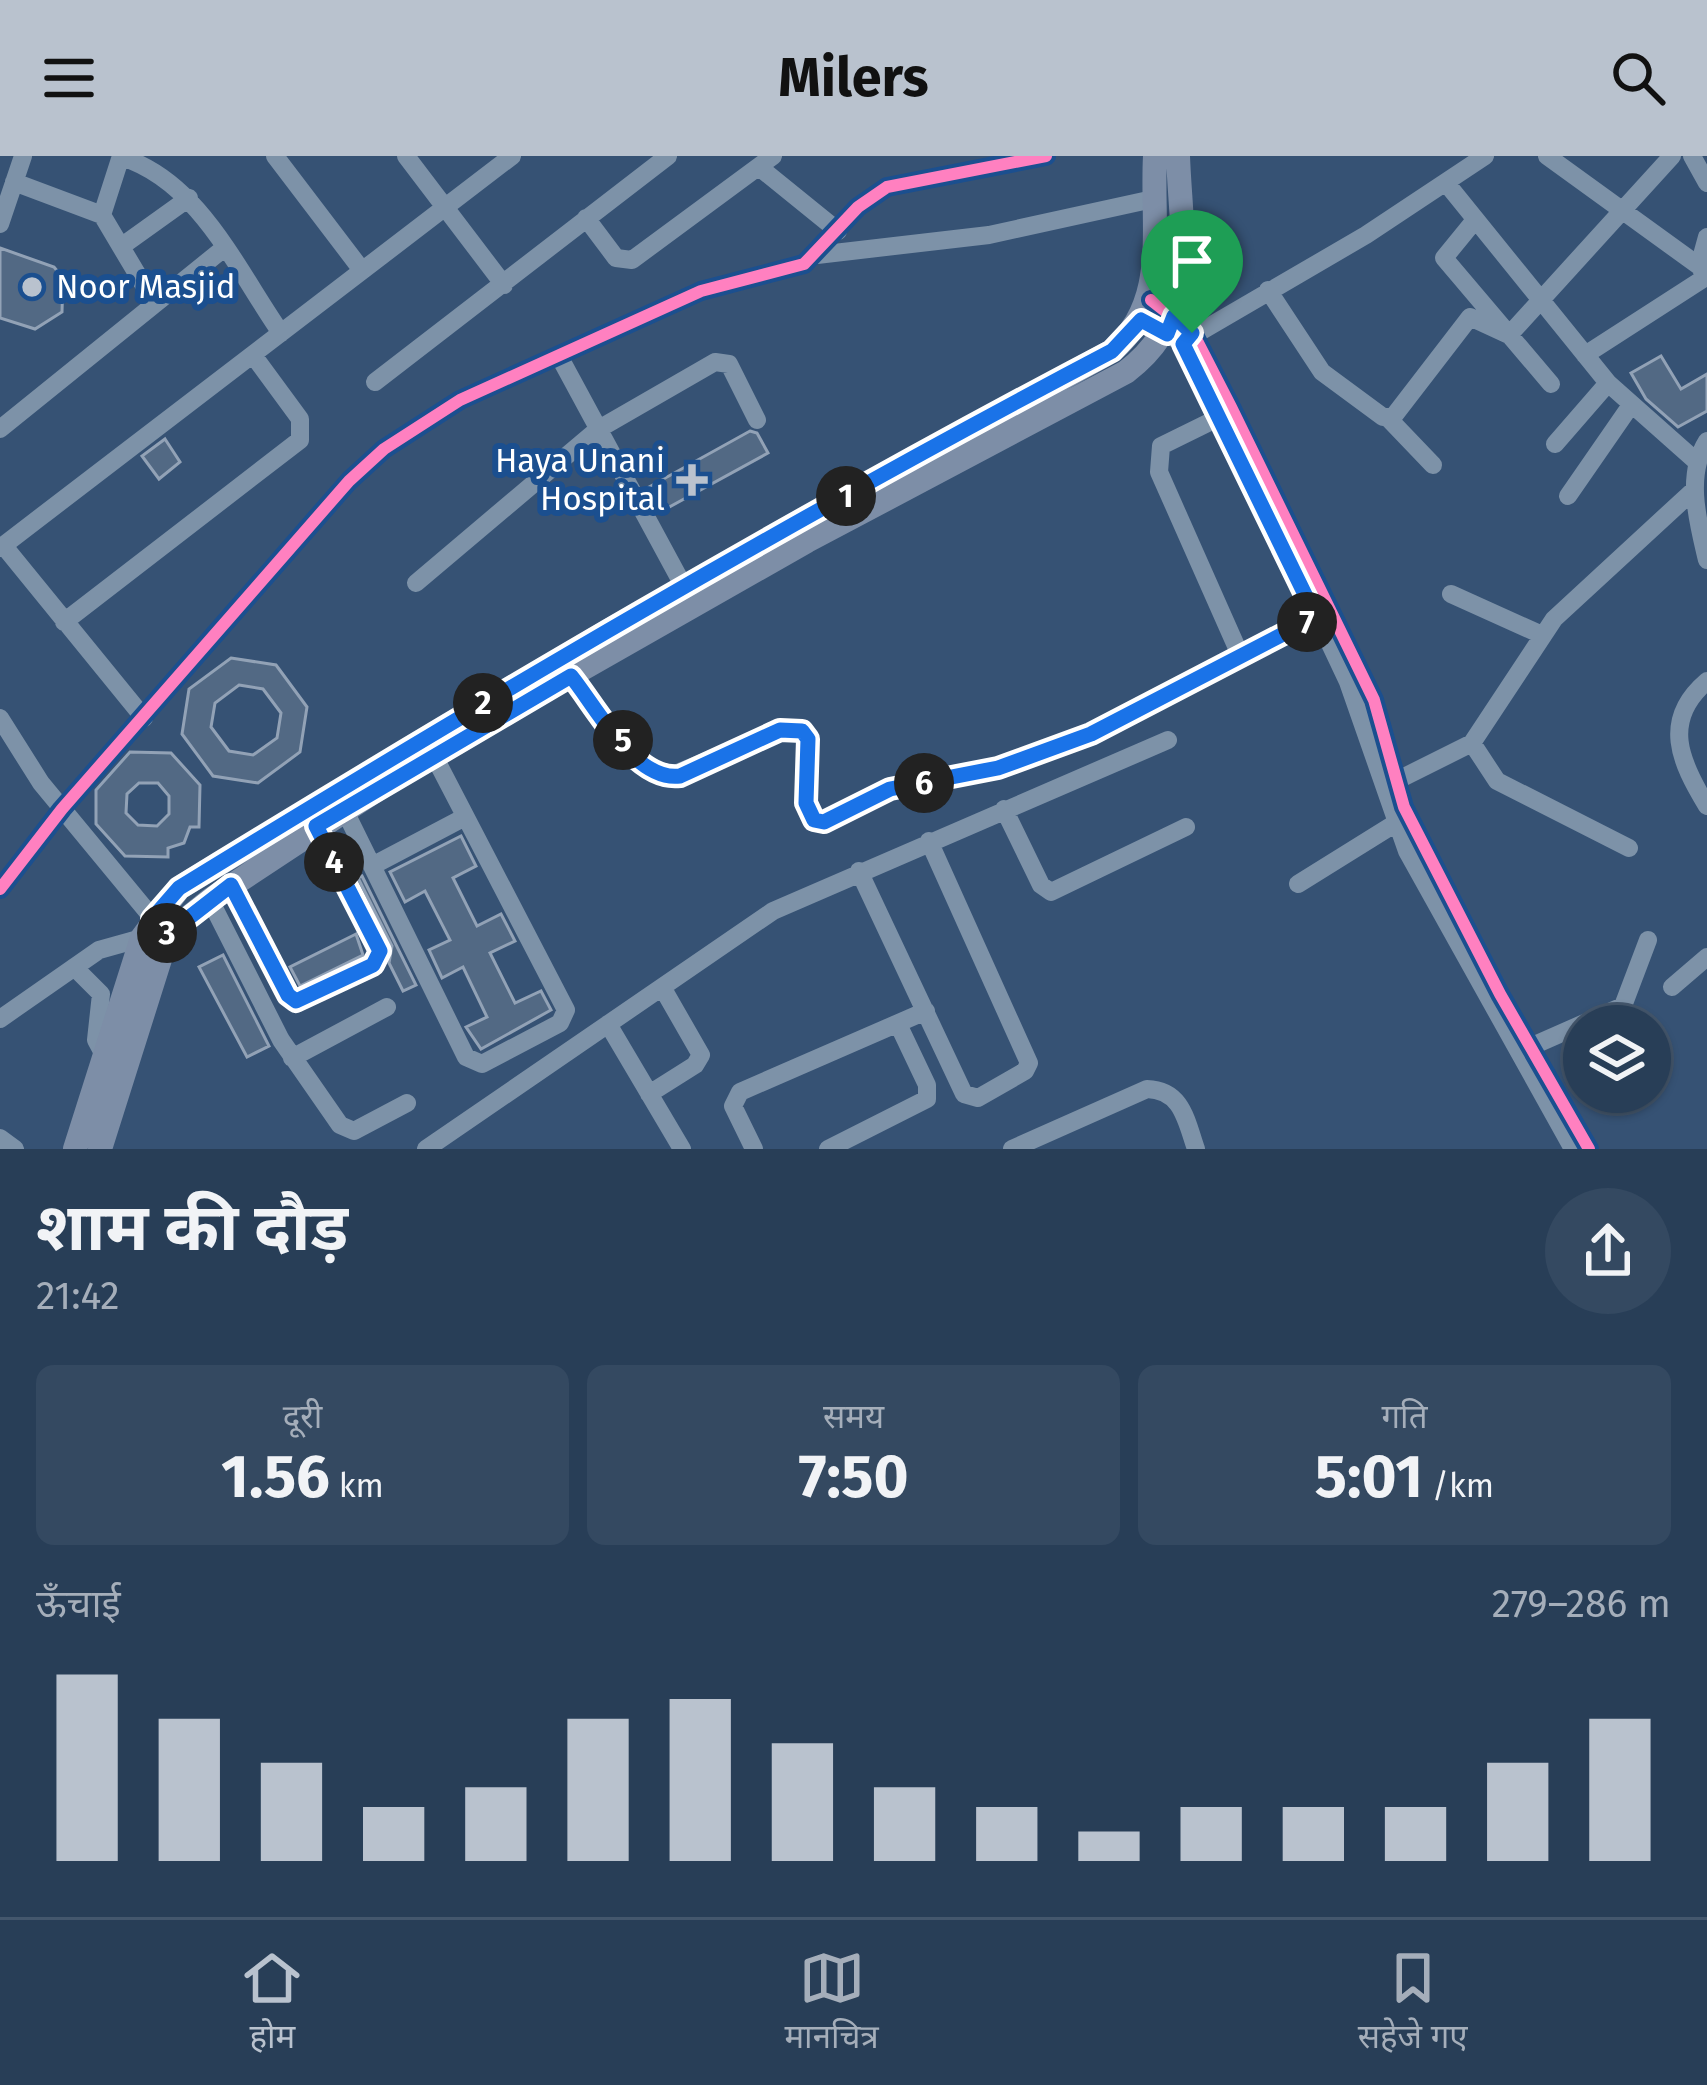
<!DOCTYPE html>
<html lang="hi">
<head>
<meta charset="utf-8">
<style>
  :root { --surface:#283e57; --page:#344961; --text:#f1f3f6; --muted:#a5aeba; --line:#44576d; --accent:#b9c2ce }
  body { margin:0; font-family:"Fira Sans","Noto Sans Devanagari",sans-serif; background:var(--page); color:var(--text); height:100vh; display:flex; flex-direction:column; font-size:45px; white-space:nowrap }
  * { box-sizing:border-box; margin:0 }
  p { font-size:39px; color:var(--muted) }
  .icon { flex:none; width:66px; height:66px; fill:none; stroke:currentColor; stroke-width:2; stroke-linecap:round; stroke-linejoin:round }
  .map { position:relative; height:993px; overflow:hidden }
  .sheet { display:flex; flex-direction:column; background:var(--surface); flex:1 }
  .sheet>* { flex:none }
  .fabs { position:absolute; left:1563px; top:849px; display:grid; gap:24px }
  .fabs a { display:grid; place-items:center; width:108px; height:108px; border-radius:50%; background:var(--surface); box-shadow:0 3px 9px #0004,0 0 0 3px var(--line); font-size:60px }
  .pin { position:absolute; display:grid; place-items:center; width:102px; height:102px; color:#fff; margin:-123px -51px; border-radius:50% 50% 50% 0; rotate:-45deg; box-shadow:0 0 12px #0007 }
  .pin .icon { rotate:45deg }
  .km { position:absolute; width:60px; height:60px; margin:-30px; border-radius:50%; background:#222; color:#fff; font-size:33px; line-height:60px; text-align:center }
  .round { display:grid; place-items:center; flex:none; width:126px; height:126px; border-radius:63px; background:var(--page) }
  .head { display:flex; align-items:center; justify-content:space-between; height:204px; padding:0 36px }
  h1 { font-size:66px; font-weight:700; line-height:90px }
  .stats { display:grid; grid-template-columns:repeat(3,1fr); gap:18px; height:204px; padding:12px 36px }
  .stats div { display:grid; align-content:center; border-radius:18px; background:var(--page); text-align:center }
  .stats b { font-size:60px; font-weight:700 }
  .stats small { font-size:33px; font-weight:400 }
  .stats p { font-size:33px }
  .chart { height:336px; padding:24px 36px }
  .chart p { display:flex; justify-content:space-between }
  .chart svg { width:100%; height:216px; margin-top:12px; stroke:var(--accent); stroke-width:6 }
  header { display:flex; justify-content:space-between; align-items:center; height:156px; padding:0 36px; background:var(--accent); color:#111; font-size:54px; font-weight:700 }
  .dock { display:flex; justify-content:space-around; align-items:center; height:168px; border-top:3px solid var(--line); background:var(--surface); font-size:33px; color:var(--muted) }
  .dock a { display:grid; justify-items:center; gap:6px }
  .dock .on { color:var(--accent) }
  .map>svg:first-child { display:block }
  .building { fill:#526984; stroke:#92a2b6; stroke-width:3; fill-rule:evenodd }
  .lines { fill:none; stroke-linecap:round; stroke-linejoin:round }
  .minor { stroke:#7d92a8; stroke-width:18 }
  .major { stroke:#7d8ea7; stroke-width:24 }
  .cycleway-casing { stroke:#1b4f8f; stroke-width:20 }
  .cycleway { stroke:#ff80c0; stroke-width:12 }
  .route-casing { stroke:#fff; stroke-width:24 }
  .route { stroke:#1a73e8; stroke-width:15 }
  .poi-dot { fill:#b9c2ce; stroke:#1b4f8f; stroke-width:4.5 }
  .labels { text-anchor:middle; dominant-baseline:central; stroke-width:12; stroke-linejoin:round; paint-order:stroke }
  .poi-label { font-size:33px; fill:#fff; stroke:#1b4f8f; text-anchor:start }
</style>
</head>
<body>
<header><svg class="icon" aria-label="menu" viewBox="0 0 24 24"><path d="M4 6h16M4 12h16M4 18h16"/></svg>Milers<svg class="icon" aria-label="search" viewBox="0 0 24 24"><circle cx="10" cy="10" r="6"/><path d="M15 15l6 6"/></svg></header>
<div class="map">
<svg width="1707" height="993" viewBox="0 0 1707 993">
  <rect width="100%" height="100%" fill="#365274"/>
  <!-- building -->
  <path class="building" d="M 0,92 L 54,111 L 63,122 L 62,156 L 35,173 L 0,162 Z
    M 1661,200 L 1681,233 L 1707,218 L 1707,255 L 1678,271 L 1646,243 L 1631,217 Z
    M 750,275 L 757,277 L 768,297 L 662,355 L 649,331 Z
    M 165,283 L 180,306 L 159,323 L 142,300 Z
    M 231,502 L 276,509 L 307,551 L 300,596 L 258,627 L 213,620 L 182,578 L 189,533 ZM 239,529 L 263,533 L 281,557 L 277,582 L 253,599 L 229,595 L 211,571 L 215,547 Z
    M 130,596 L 171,597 L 200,629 L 199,671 L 190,671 L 184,687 L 168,692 L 168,701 L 125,700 L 96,668 L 96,634 ZM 139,627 L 158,627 L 169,640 L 169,658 L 157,670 L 138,669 L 126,657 L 127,638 Z
    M 461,680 L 476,710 L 453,722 L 477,770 L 501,758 L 515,785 L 490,797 L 515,847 L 541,835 L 551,854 L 481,893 L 466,871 L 487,861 L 463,811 L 442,822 L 429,794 L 450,784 L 425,735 L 405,746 L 390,716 Z
    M 362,720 L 416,829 L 403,835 L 389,807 L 392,790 L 358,722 Z
    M 356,778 L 363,799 L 300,830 L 290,811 Z
    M 223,799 L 269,890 L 247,901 L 199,811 Z"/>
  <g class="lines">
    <!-- minor -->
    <path class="minor" d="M 275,0 L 361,113
      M 406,0 L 504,129
      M 1547,0 L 1699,110
      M 1692,0 L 1707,27
      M 121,1 C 199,25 237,114 281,177
      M 759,11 L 838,75
      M 14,26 L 102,59 L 155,148
      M 1447,28 L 1608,227 L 1697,306
      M 102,59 L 121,0
      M 586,62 L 616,102 L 632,104 L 773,0
      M 1475,64 L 1444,102 L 1551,228
      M 0,68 L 23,0
      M 122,90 L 189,42
      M 817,99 L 989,79 L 1153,43
      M 1703,116 L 1699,110 L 1707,81
      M 1268,134 L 1322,216 L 1383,261 L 1393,261 L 1470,161 L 1509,179 L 1672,0
      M 1151,144 L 1193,177 L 1231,251 L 1374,544 L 1404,651 L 1500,838 L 1589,993
      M 1141,164 L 1183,187 L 1230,276 L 1348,526 L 1407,695 L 1573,993
      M 1186,184 L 1366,79 L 1485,0
      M 1585,199 L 1706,121
      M 559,200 L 684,431
      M 375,226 L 668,0
      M 1222,260 L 1161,290 L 1159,316 L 1241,501
      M 1388,262 L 1433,309
      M 0,273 L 223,93
      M 1707,285 C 1685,320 1698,366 1707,404
      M 1555,288 L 1608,227
      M 1568,340 L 1631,249
      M 3,389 L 144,562
      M 0,392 L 512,0
      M 416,427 L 597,274 L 715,206 L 729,208 L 757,264
      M 1451,438 L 1542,479
      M 64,466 L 300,284 L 300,263 L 253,199
      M 571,520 L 641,607 L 665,622 L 780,575 L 802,575 L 807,583 L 806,647 L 814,664 L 824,666 L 890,633 L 998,612 L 1091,577 L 1316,461
      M 1707,525 C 1661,564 1680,606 1707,650
      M 0,562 L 41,627 L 160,771
      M 1472,587 L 1497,625 L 1629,692
      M 1394,626 L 1472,587 L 1554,463 L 1695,333
      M 344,653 L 466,901 L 482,908 L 560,867 L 566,854 L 433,598
      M 1004,653 L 1041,729 L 1051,736 L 1186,671
      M 372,710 L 465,661
      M 859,715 L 964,938 L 978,942 L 1025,915 L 1029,907 L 929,685
      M 1298,728 L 1396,667
      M 231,729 L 291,843 L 302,844 L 373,809 L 380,795 L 316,671
      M 0,733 L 62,653 L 349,325 L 384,293 L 460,244 L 701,135 L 804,108 L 858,51 L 887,31 L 1046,0
      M 210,744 L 281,884 L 340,969 L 354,975 L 407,947
      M 74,811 L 101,838 L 96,884 L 104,899
      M 1672,831 L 1707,801
      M 0,863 L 99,794 L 142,782
      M 608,868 L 682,993
      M 1530,891 L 1623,850 L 1648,784
      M 292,902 L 387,851
      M 649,938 L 695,909 L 701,899 L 662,831
      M 0,982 L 15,993
      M 426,993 L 773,755 L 1168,584
      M 754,993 L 733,950 L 740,936 L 926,855
      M 828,993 L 927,943 L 927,929 L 898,868
      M 1012,993 L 1147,933 C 1182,934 1186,964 1196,993"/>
    <!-- major -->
    <path class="major" d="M 75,993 L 142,782 L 179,732 L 608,475 L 1112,195 C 1170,146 1151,71 1155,0
      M 100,993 L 168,778 L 210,744 L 422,604 L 807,385 L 1126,216 C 1201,159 1181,84 1178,0"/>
    <!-- cycleway casing -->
    <g class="cycleway-casing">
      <path id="cycleway" d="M 1151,144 L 1193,177 L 1231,251 L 1374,544 L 1404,651 L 1500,838 L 1589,993
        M 0,733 L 62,653 L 349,325 L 384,293 L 460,244 L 701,135 L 804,108 L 858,51 L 887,31 L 1046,0"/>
    </g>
    <!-- cycleway -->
    <use href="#cycleway" class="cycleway"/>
  </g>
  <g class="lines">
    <!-- route casing -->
    <g class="route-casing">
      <path id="route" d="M 1174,160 L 1192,177 L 1183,188 L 1316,461 L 1091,578 L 998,612 L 890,633 L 824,666 L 814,664 L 806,647 L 808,583 L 802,575 L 780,574 L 680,620 C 635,626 597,552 571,520 L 316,670 L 380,795 L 373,809 L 296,845 L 288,839 L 231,729 L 168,778 L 152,763 L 179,732 C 485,544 794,362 1112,195 L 1141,164 L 1167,178 Z"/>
    </g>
    <!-- route -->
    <use href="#route" class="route"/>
  </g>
  <!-- markers -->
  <g class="poi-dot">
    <circle cx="32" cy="131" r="12"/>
    <path d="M686 306h12v12h12v12h-12v12h-12v-12h-12v-12h12z"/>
  </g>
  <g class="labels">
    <!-- poi labels -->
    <g class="poi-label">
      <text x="56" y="131">Noor Masjid</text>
      <text x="665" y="305" text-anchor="end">Haya Unani<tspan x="665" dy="38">Hospital</tspan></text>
    </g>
  </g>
</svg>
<div class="fabs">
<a><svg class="icon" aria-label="layers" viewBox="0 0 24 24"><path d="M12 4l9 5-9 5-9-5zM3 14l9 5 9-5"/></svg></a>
</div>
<div class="pin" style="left:1192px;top:177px;background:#1e9e55"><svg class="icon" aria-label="arrive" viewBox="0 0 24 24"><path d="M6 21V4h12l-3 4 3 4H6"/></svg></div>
<b class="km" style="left:846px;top:340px">1</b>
<b class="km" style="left:483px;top:547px">2</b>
<b class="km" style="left:167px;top:777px">3</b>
<b class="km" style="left:334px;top:706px">4</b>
<b class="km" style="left:623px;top:584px">5</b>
<b class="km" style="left:924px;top:627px">6</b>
<b class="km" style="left:1307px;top:466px">7</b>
</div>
<section class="sheet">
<div class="head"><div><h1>शाम की दौड़</h1><p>21:42</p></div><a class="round"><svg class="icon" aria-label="share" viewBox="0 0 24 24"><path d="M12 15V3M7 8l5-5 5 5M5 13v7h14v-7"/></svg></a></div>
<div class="stats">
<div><p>दूरी</p><b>1.56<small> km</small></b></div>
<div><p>समय</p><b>7:50</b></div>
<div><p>गति</p><b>5:01<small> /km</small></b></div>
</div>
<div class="chart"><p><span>ऊँचाई</span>279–286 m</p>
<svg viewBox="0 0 160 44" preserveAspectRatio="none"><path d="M5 44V6M15 44V15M25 44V24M35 44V33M45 44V29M55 44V15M65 44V11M75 44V20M85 44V29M95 44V33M105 44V38M115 44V33M125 44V33M135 44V33M145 44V24M155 44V15"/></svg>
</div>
</section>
<nav class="dock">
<a class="on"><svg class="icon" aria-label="home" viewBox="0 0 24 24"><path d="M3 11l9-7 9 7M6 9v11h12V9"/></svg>होम</a>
<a><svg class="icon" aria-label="map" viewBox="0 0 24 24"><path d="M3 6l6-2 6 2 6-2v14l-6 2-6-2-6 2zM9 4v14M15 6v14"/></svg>मानचित्र</a>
<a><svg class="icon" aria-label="saved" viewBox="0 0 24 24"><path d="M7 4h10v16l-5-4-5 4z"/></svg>सहेजे गए</a>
</nav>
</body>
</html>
